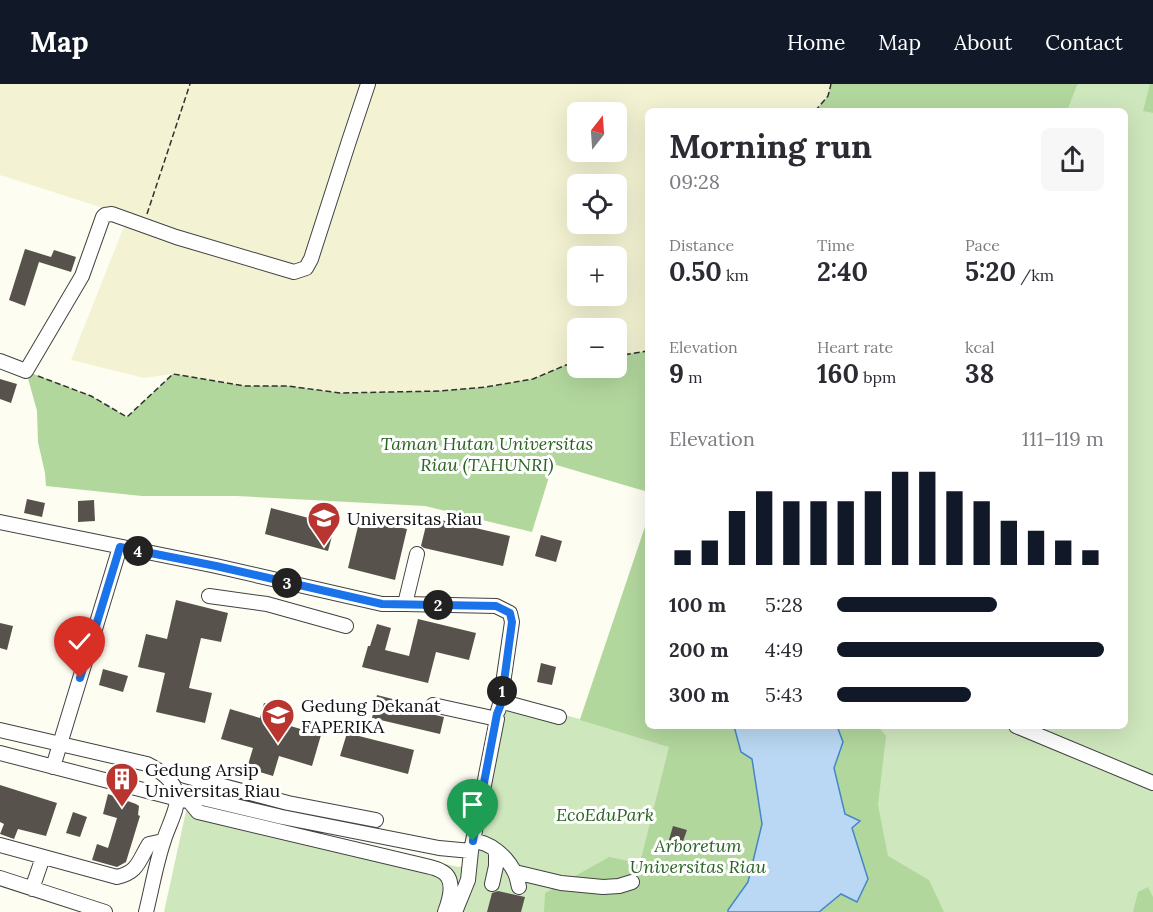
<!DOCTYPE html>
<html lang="en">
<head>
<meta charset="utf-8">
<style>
  :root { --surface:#fff; --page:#f7f7f7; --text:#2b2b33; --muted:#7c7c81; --accent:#111827 }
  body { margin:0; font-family:Lora,serif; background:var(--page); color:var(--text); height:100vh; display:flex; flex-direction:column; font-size:22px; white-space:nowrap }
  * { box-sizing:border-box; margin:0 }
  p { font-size:20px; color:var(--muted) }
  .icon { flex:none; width:33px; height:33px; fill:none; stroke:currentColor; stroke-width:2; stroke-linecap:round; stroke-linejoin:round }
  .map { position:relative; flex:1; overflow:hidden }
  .panel { position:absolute; left:645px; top:24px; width:483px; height:621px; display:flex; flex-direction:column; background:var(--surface); border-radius:9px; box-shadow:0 6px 24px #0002 }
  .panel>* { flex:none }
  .needle { width:39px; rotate:17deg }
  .buttons { position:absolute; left:567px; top:18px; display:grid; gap:12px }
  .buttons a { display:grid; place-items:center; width:60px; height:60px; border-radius:9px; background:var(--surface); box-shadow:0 6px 24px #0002; font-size:30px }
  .pin { position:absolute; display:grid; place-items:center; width:51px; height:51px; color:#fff; margin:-62px -26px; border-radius:50% 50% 50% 0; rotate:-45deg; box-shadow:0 0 6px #0007 }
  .pin .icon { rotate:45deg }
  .km { position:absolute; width:30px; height:30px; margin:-15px; border-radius:50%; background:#222; color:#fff; font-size:16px; line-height:30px; text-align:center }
  .round { display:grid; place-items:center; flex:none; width:63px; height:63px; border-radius:9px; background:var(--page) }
  .head { display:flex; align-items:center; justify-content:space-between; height:102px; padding:0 24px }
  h1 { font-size:33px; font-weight:800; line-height:45px }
  .metrics { display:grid; grid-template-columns:repeat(3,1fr); gap:9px; height:102px; padding:6px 24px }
  .metrics div { display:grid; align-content:center }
  .metrics b { font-size:26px; font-weight:800 }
  .metrics small { font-size:16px; font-weight:400 }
  .metrics p { font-size:16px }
  .chart { height:168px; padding:12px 24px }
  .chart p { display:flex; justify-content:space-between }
  .chart svg { width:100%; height:108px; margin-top:6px; stroke:var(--accent); stroke-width:6 }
  ul { padding:0 24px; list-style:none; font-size:20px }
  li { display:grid; grid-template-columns:96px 72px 1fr; align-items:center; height:45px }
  li i { height:15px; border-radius:8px; background:var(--accent) }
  header { display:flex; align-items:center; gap:36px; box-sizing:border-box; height:84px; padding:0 30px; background:var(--accent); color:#fff }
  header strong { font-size:28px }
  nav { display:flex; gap:33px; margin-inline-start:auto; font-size:21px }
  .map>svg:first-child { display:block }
  .farmland { fill:#f3f3d3; fill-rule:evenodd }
  .green { fill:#cfe7bd }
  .forest { fill:#b2d79d }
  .water { fill:#bad8f3; stroke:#4586c6; stroke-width:1.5 }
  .building { fill:#57524c }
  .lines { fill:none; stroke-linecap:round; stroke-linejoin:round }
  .minor-casing { stroke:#424242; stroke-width:16 }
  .path { stroke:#313131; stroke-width:1.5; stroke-dasharray:6 3; stroke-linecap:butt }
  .minor { stroke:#fff; stroke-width:14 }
  .route-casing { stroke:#fff; stroke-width:12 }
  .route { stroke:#1a73e8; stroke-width:8 }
  .labels { text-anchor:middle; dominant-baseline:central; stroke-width:6; stroke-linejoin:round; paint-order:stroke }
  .park-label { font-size:18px; font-style:italic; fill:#2a6423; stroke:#fff }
  .poi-label { font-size:18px; fill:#0f0f0f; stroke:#fff; text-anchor:start }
</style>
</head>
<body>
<header>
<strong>Map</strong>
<nav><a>Home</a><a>Map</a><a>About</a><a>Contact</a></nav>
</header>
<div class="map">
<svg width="1153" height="828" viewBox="0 0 1153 828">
  <rect width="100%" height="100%" fill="#fefdf2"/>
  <!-- farmland -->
  <path class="farmland" d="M 0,0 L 831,0 L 828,12 L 815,27 L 648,27 L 648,267 L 617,272 L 616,244 L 578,244 L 577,279 L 566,281 L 533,295 L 486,303 L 440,307 L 340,309 L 288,302 L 245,302 L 173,290 L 144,294 L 71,276 L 128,132 L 0,91 ZM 578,28 L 616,28 L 616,68 L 578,68 ZM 578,100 L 616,100 L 616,140 L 578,140 ZM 578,172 L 616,172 L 616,212 L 578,212 Z"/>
  <!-- green -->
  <path class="green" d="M 831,0 L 1153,0 L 1153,828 L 164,828 L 186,727 L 459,783 L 467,780 L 509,616 L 580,635 L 648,434 L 648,642 L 1125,642 L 1125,27 L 815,27 L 828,12 Z"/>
  <!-- forest -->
  <path class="forest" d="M 831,0 L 1079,0 L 1077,1 L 1067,27 L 815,27 L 828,12 Z
    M 1150,0 L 1153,0 L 1153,29 L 1143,27 Z
    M 648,267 L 648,408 L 553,380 L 532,448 L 425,422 L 236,412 L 142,412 L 46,402 L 45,389 L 38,358 L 37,327 L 26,287 L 91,312 L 127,333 L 173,290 L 245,302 L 288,302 L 339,309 L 440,307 L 486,303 L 533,295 L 566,281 L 577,279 L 578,284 L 616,284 L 617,272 Z
    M 648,434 L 648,642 L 734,642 L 741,668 L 752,675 L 762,740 L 748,798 L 728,826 L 728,828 L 544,828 L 545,809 L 609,773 L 640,779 L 669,663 L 580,636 Z
    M 837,642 L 878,642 L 886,652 L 878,721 L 888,772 L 929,796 L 944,828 L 819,828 L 841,810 L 868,795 L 851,744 L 845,730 L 833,684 L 843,658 Z
    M 1148,803 L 1153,813 L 1153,828 L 1133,828 L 1138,808 Z"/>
  <!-- water -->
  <path class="water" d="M 734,642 L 837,642 L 843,658 L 834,684 L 845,730 L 860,737 L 852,744 L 868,795 L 857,818 L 841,810 L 819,828 L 728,828 L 728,826 L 748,798 L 762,740 L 752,675 L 741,668 Z"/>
  <!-- building -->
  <path class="building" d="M 25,165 L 51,173 L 54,166 L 76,173 L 71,188 L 39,178 L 25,222 L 9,216 Z
    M 0,295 L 17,300 L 11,319 L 0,315 Z
    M 27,415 L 45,419 L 42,433 L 24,429 Z
    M 94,416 L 95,437 L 78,438 L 78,417 Z
    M 271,424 L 335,441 L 328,467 L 265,450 Z
    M 428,433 L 510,452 L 503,482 L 424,464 L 421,462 Z
    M 360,434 L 407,445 L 395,496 L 348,484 Z
    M 541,451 L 562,457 L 556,478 L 535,472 Z
    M 176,516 L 228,529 L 221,558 L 201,554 L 189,604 L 212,609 L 205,639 L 156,628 L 165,589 L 138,583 L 146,550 L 167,555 Z
    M 418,535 L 476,549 L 469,576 L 436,568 L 428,599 L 362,583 L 368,562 L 370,562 L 377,540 L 391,544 L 385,566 L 409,572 Z
    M 0,539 L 13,542 L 7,566 L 0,564 Z
    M 541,579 L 556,583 L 552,601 L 537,598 Z
    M 103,585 L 128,592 L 123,608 L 99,601 Z
    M 377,611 L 424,623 L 427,627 L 431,630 L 444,633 L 440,650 L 372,634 Z
    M 264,619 L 292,627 L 287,641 L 321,651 L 312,682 L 279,672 L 273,692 L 247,684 L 253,664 L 221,655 L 230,625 L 260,634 Z
    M 347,649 L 414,666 L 408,690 L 340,672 Z
    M 0,701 L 57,719 L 46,752 L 18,745 L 14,755 L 0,750 L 4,740 L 0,738 Z
    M 108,710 L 136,720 L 139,722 L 138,731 L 140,732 L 126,778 L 117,783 L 92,776 L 97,760 L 108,764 L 117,734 L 103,730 Z
    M 73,728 L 87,733 L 80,753 L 66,749 Z
    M 673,742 L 687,746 L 681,763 L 668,759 Z
    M 498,807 L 525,813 L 521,828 L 487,828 L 492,809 Z"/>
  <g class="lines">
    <!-- minor casing -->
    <g class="minor-casing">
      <path id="minor" d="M 0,277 L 26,287 L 82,192 L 103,133 L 105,131 L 112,130 L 176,153 L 294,188 L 306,184 L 311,175 L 349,57 L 368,0
        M 0,438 L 216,482 L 382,520 L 405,520 L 417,470
        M 209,512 L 267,520 L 346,542
        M 405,520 L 496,522 L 510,529 L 512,538 L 500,620
        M 433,621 L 497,635 L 471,767 L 468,796 L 455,828
        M 498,627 L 500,620 L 507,619 L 559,633
        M 1016,642 L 1153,699
        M 0,646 L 147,680 C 159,686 175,697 177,712 C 179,723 167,745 164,756 C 156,779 152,804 146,828
        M 0,669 L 182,716 L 189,717 L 202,714 L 282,733 L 439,764 L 471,767
        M 53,683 L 120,463
        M 185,692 L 288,719 L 376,736
        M 189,717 L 198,728 L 426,782 C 430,783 436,784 441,787 C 456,794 450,815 445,828
        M 473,757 C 491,758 507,773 515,789 C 517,793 518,799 519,803
        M 0,761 L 117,793 C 138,788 138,778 149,760 L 163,757
        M 515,788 L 561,799 L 603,803 L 619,802 L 632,798
        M 0,794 L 105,828
        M 492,800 L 496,782 L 496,767
        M 32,805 L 43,773"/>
    </g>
    <!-- path -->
    <path class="path" d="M 815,27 L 828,12 L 831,0
      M 147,130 L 190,0
      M 616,272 L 648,267
      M 38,292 L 91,312 L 127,333 L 173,290 L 245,302 L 288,302 L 340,309 L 440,307 L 486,303 L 533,295 L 566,281 L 578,279"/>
    <!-- minor -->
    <use href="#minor" class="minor"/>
  </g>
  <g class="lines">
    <!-- route casing -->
    <g class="route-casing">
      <path id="route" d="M 80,594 L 120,463 L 216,482 L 382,520 L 496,522 L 510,529 L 512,538 L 501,620 L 497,630 L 473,757"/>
    </g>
    <!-- route -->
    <use href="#route" class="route"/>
  </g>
  <!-- icons -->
  <defs>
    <g id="university-pin" transform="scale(1.725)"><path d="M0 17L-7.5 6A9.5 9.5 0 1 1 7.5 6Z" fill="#b8362f" stroke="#fff"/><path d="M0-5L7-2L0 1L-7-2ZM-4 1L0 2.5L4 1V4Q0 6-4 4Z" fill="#fff"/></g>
    <g id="building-pin" transform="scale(1.725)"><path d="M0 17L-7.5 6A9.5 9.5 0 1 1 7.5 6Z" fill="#b8362f" stroke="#fff"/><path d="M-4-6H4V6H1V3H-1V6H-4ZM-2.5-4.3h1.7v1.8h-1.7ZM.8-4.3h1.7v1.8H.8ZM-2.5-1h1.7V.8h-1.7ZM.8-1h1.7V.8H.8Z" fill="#fff"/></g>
  </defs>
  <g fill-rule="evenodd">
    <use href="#university-pin" x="324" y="434"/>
    <use href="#university-pin" x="278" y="631"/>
    <use href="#building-pin" x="122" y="695"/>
  </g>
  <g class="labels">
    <!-- park labels -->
    <g class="park-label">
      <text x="487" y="359">Taman Hutan Universitas<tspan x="487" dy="21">Riau (TAHUNRI)</tspan></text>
      <text x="605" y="730">EcoEduPark</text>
      <text x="698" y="761">Arboretum<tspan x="698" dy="21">Universitas Riau</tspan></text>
    </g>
    <!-- poi labels -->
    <g class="poi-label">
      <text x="347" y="434">Universitas Riau</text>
      <text x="301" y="621">Gedung Dekanat<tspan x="301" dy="21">FAPERIKA</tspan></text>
      <text x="145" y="685">Gedung Arsip<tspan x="145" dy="21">Universitas Riau</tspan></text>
    </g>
  </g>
</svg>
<div class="buttons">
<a><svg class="needle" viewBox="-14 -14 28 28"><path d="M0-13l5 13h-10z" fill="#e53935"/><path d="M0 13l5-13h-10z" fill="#7c7c81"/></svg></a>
<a><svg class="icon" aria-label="locate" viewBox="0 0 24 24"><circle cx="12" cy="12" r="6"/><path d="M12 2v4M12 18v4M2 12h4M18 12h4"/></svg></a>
<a>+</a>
<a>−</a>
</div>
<div class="pin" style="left:473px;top:757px;background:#1e9e55"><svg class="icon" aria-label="arrive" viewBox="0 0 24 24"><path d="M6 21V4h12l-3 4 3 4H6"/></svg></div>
<div class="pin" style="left:80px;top:594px;background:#d93025"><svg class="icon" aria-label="check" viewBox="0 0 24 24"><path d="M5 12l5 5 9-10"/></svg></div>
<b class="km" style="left:502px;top:607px">1</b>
<b class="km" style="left:438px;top:521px">2</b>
<b class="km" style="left:287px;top:499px">3</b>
<b class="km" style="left:138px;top:467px">4</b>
<section class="panel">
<div class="head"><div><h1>Morning run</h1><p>09:28</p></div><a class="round"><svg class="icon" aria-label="share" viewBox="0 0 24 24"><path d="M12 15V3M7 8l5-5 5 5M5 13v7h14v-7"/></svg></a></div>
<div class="metrics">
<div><p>Distance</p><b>0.50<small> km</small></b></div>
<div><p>Time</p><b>2:40</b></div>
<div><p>Pace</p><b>5:20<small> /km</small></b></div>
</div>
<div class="metrics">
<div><p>Elevation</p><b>9<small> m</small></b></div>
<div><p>Heart rate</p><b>160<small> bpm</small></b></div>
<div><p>kcal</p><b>38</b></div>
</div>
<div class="chart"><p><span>Elevation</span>111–119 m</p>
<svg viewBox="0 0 160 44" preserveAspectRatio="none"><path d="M5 44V38M15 44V34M25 44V22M35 44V14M45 44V18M55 44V18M65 44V18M75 44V14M85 44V6M95 44V6M105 44V14M115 44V18M125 44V26M135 44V30M145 44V34M155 44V38"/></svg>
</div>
<ul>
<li><b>100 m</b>5:28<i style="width:60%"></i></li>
<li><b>200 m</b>4:49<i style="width:100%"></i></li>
<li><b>300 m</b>5:43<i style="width:50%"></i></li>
</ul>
</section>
</div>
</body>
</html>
